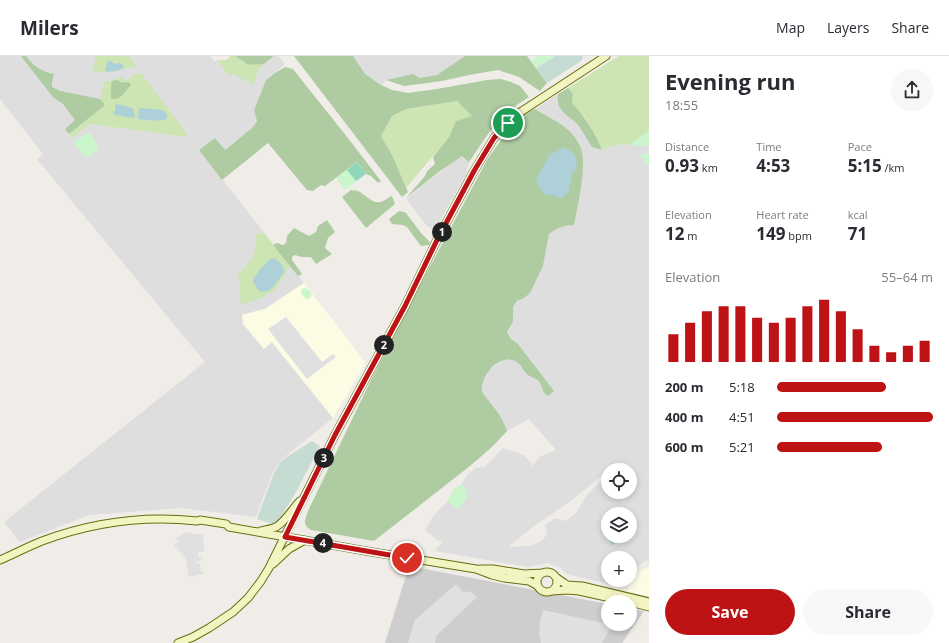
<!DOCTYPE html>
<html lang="en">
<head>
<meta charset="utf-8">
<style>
  :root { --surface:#fff; --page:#f7f7f7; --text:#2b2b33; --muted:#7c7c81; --line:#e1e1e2; --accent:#be1315 }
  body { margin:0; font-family:"Open Sans",sans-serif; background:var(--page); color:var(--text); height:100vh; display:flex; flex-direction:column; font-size:15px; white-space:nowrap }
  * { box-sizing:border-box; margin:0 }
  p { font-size:13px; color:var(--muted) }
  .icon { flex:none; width:22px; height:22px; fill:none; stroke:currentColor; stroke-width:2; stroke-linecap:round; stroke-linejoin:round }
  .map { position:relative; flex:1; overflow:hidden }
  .drawer { display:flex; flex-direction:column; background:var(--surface); width:300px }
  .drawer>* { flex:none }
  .buttons { position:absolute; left:601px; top:407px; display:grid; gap:8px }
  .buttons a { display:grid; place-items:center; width:36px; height:36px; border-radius:50%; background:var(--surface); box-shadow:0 2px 6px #0003; font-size:20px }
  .pin { position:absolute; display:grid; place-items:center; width:34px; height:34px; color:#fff; margin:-17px; border:2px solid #fff; border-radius:50%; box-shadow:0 1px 4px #0007 }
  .km { position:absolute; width:20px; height:20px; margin:-10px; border-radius:50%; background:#222; color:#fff; font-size:11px; line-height:20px; text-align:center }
  .round { display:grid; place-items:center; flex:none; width:42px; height:42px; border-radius:21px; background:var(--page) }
  .summary { display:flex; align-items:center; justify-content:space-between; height:68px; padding:0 16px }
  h1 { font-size:22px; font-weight:700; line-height:30px }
  .stats { display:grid; grid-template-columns:repeat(3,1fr); gap:6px; height:68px; padding:4px 16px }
  .stats div { display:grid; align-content:center }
  .stats b { font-size:17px; font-weight:700 }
  .stats small { font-size:11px; font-weight:400 }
  .stats p { font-size:11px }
  .chart { height:112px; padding:8px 16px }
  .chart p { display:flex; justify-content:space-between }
  .chart svg { width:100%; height:72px; margin-top:4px; stroke:var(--accent); stroke-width:6 }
  .button { display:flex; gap:8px; margin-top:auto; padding:8px 16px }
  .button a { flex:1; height:46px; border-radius:24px; background:var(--accent); color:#fff; font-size:16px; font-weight:700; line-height:46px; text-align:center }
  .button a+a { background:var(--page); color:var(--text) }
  ul { padding:0 16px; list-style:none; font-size:13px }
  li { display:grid; grid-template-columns:64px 48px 1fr; align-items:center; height:30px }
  li i { height:10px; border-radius:5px; background:var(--accent) }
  header { display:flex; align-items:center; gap:24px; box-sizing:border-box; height:56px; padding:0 20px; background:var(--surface); border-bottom:1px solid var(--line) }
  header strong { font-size:19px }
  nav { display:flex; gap:22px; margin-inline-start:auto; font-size:14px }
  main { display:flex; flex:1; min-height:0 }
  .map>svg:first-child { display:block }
  .residential { fill:#dedede; fill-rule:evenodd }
  .education { fill:#fcfce5 }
  .religious { fill:#cecece }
  .grass { fill:#cce5b3 }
  .forest { fill:#aecba1 }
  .wetland { fill:#c6dcd2 }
  .park { fill:#caf5cd }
  .pitch { fill:#8ed7ba }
  .parking { fill:#e0e0e0 }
  .water { fill:#add0d9 }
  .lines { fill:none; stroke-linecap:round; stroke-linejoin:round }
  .secondary-casing { stroke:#666f0f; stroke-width:9 }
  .secondary { stroke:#f2f4c2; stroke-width:7 }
  .route-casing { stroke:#fff; stroke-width:8 }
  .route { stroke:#be1315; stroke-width:5 }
</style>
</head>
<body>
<header>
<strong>Milers</strong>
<nav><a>Map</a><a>Layers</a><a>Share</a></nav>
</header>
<main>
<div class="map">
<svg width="649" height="587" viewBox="0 0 649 587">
  <rect width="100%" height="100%" fill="#f0ede8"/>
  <!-- residential -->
  <path class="residential" d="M 0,0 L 210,0 L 214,5 L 227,4 L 230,0 L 242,0 L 264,8 L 274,0 L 279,0 L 285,8 L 266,24 L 254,54 L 257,65 L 253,71 L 224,94 L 199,94 L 304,227 L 265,253 L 242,259 L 264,293 L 272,286 L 333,362 L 282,403 L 273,416 L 256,461 L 181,452 L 89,459 L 20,486 L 4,466 L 205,306 L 37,103 L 43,98 L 0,43 ZM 143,21 L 188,79 L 185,81 L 90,68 L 72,82 Z
    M 353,0 L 465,0 L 437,19 L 419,22 L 386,24 L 381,30 L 365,19 L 356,8 Z
    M 558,38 L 557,44 L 579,70 L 592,91 L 602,94 L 614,89 L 631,87 L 649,75 L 649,506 L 646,504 L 630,517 L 630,502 L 608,502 L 608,524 L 622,524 L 616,529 L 608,528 L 566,518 L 561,512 L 547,507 L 528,511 L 435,495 L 443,485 L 438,485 L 425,474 L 434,459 L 447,446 L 455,432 L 461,429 L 467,419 L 476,412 L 482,411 L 485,411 L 503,392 L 524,399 L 533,410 L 539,401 L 556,394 L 529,363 L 507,375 L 504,367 L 482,336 L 483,327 L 490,313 L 497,307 L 503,304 L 512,303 L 517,305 L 528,319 L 533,321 L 538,324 L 541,328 L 544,337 L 548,340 L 554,335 L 518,288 L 511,283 L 507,276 L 513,266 L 513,252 L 517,245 L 524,242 L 543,210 L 549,178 L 558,172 L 566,169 L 574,168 L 579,146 L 582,123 L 581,93 L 573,79 L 560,68 L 535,53 ZM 607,412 L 608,414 L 630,414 L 630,436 L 608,436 L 608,422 L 596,429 L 584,443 L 577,456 L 565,465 L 555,462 L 545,469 L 547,479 L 541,485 L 530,490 L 508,491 L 534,470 L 571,445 L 600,421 ZM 608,458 L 630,458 L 630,480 L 608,480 Z
    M 461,99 L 470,103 L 466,119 L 438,168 L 435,172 L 432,173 L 427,170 L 406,143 Z"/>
  <!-- education -->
  <path class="education" d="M 304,227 L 366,307 L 333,362 L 272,286 L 264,293 L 243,268 L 242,259 L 265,253 Z
    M 649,511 L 649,540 L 627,535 L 630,526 L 637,518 L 644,513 Z"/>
  <!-- religious -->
  <path class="religious" d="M 409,510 L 608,548 L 608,568 L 630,568 L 630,553 L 644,555 L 622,587 L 385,587 Z"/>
  <!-- grass -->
  <path class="grass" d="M 96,0 L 129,0 L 136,10 C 119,14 110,19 92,15 Z
    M 230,0 C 240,0 257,0 264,8 L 258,15 L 253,29 L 232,17 L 229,20 L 219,6 L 219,4 L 227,4 Z
    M 619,0 L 649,0 L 649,75 L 631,88 L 614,89 L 602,94 L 595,79 L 586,63 L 572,47 L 568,32 Z
    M 141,17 L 188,79 L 185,81 L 90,68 L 72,82 L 69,78 L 87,64 L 100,44 L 104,26 L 106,25 L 110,25 L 123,21 L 124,23 L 128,24 L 131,21 L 132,19 Z
    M 457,45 L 473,60 L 456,65 L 449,81 L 406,132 L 392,99 L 381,80 L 392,60 L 406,53 Z
    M 263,176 L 290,210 C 285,217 282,225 276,232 C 267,241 253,245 241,249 L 239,228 L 241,226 L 237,220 C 250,206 257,200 256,179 Z"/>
  <!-- forest -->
  <path class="forest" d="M 21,0 L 26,0 C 33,10 42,16 54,18 L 52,26 L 52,31 L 60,35 L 100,43 L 105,49 L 69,78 L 65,73 L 75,64 L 63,48 L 53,41 Z
    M 235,0 L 274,0 L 264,8 C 258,8 252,9 246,8 L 245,6 Z
    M 294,0 L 353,0 L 365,18 L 379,28 L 392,34 L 408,37 L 437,33 L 487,24 L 501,23 L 511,26 L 520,30 L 529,41 L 512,52 L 490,75 L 469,106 L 462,100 L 440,115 L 406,142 L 425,120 L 427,115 L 435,108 L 433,101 L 449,81 L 456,65 L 472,60 L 457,45 L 406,53 L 392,60 L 381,80 L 392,99 L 408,136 L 402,141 Z
    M 465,0 L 527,0 L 547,27 L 540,35 L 519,21 L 498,14 L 469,19 L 442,25 L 404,30 L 386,24 L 413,18 L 419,22 L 437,19 Z
    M 285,11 L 293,13 L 351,86 L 381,125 L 378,127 L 371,120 L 366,118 L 357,106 L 325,130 L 321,129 L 313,135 L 307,134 L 268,87 L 222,124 L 199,94 L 215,82 L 225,94 L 253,71 L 257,65 L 254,54 L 266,24 L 275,17 Z
    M 117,24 L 122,27 L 127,26 L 130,27 L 131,29 C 125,35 120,46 111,42 C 111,40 111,27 112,25 Z
    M 568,32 L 573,38 L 572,47 C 586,62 594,75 602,94 L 592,91 C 588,85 582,74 578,69 C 568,58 555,55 558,38 Z
    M 535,53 C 547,61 563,67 573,79 C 576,82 579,88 581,92 C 587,110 578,150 574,169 C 564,169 557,172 549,178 L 543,210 L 530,237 L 524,242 L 517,245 L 513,251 L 513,266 L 507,276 L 511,283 L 518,288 L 554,335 L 548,340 C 541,335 544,334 540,327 C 537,322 532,322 528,319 C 524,316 522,310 518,307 C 509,299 494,306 489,315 C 485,320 481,329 482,335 C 483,339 489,344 491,348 C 498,356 504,365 507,375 L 493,390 L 470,410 L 374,485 L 311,474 C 302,468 305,464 308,455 L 370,326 L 418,233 L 487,104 C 496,91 519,57 535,53 Z
    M 351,134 C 354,134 356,135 358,135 C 365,138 372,148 381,146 C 385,145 388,141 392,140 L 395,148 L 366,172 L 342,141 Z
    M 399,155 L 404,156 L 406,157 L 421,177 L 430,186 L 429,189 L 421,190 L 407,171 L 403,169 L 392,168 L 389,163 Z
    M 327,164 L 335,176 L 328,182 L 325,192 L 332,198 L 316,208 L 311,201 L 302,201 L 295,199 L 292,201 L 292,204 L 302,218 L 298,220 L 273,189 L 277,187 L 283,189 L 286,187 L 287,180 L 294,172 L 309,180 L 316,176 L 318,170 Z"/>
  <!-- wetland -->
  <path class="wetland" d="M 555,0 L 582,0 L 583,1 L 581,5 L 547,27 L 536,12 Z
    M 312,385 L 320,390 L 296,436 L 279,464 L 273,468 L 257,463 L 274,417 L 282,404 Z"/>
  <!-- park -->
  <path class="park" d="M 538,0 L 555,0 L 536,12 L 531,4 Z
    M 649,75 L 649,90 L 631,89 L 631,88 Z
    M 89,77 L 93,81 L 99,93 L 88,101 L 84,100 L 73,87 L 85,78 Z
    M 648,97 L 649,99 L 649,111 L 642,102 L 640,98 Z
    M 357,106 L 366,118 L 345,134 L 336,122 Z
    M 306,232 L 310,235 L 312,239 L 307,244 L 301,237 L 301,233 Z
    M 461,429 L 467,433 L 465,437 L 468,439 L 459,453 L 447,446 L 455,432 Z"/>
  <!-- pitch -->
  <path class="pitch" d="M 357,106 L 366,118 L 356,125 L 347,114 Z"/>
  <!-- parking -->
  <path class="parking" d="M 286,261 L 322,306 L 333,298 L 336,301 L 307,323 L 268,273 Z
    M 184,476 L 203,479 L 203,484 L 204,488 L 204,496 L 199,495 L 198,501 L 202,502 L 200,505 L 196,506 L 197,508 L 200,507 L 201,516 L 203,516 L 203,518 L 189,521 L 186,503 L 174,489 L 178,486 L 176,483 Z
    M 456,528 L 464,537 L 470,535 L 477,541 L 436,580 L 435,587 L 408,587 L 415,564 Z
    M 543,554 L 608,568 L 613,568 L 602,587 L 541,587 L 539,577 L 540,566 Z"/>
  <!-- water -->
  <path class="water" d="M 108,5 L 111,5 L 114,8 L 120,7 L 123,9 L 124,12 L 115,15 L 107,16 L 105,14 Z
    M 116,48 L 133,52 L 135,60 L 132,62 L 117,59 L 115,59 L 113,56 L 115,55 L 115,50 Z
    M 140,52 L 163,54 L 167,59 L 167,63 C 158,66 147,64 138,63 L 139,53 Z
    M 563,91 L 573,96 L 577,105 L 576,112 L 572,117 L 569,135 L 563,142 L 559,142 L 553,139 L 546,139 L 540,133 L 536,125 C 540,115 545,107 550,98 L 556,96 Z
    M 273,202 C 278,203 283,210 285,215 C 278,224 272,239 259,235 L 253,226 L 253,224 L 260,213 L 270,203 Z
    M 608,480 L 625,480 L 615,486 L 612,489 L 606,481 Z"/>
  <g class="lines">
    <!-- secondary casing -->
    <g class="secondary-casing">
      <path id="secondary" d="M 261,475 C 266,474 271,473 276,471 C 286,465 292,453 300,445
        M 0,504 C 14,498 27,491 42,485 C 93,466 143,459 197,465 L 200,464 L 226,468 L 229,471 L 366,495 L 476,513 L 492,519 L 504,522 L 529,525 L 538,530
        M 273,508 L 289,493 L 305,484
        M 480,513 L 493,513 L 524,518 L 543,517
        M537 526a10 10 0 1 1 20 0a10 10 0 1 1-20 0Z
        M 557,522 L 564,527 L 567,529 L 582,530 L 649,546
        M 552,535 L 567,534 L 579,535 L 629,546
        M 630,546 L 649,551
        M 178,587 L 193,581 L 209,572 L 233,556 L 248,542 L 261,525 L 269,512 L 335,379 L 405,250 L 437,184 L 474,115 L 494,82 L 508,67 L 519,57 L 606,0"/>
    </g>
    <!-- secondary -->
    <use href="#secondary" class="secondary"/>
  </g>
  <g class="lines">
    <!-- route casing -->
    <g class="route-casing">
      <path id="route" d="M 407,502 L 285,481 L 335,379 L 405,250 L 437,184 L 474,115 L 494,82 L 508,67"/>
    </g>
    <!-- route -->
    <use href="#route" class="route"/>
  </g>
</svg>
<div class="buttons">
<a><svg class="icon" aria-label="locate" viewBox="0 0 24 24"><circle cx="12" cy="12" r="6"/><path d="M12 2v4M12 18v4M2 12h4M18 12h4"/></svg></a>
<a><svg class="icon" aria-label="layers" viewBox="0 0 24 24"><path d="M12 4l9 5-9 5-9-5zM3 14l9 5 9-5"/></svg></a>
<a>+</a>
<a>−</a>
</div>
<div class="pin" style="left:508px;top:67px;background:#1e9e55"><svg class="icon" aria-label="arrive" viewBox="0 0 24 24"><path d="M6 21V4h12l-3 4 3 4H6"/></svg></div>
<div class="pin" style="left:407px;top:502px;background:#d93025"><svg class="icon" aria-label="check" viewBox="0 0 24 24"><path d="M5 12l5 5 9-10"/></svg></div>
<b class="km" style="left:442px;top:176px">1</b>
<b class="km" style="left:384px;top:289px">2</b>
<b class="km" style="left:324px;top:402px">3</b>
<b class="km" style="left:323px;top:487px">4</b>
</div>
<section class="drawer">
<div class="summary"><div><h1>Evening run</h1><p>18:55</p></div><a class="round"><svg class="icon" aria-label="share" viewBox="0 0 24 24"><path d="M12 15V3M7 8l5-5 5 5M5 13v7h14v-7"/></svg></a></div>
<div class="stats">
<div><p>Distance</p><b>0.93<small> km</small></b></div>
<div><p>Time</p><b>4:53</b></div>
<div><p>Pace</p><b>5:15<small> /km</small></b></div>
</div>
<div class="stats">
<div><p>Elevation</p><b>12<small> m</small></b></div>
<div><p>Heart rate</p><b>149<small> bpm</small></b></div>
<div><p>kcal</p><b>71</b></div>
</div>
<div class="chart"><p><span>Elevation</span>55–64 m</p>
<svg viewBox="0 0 160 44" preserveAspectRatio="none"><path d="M5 44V27M15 44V20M25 44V13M35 44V10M45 44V10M55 44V17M65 44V20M75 44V17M85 44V10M95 44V6M105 44V13M115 44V24M125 44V34M135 44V38M145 44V34M155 44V31"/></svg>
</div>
<ul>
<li><b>200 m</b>5:18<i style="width:70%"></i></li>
<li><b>400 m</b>4:51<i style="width:100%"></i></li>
<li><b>600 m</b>5:21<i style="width:67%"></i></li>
</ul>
<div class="button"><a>Save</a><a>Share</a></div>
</section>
</main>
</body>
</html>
